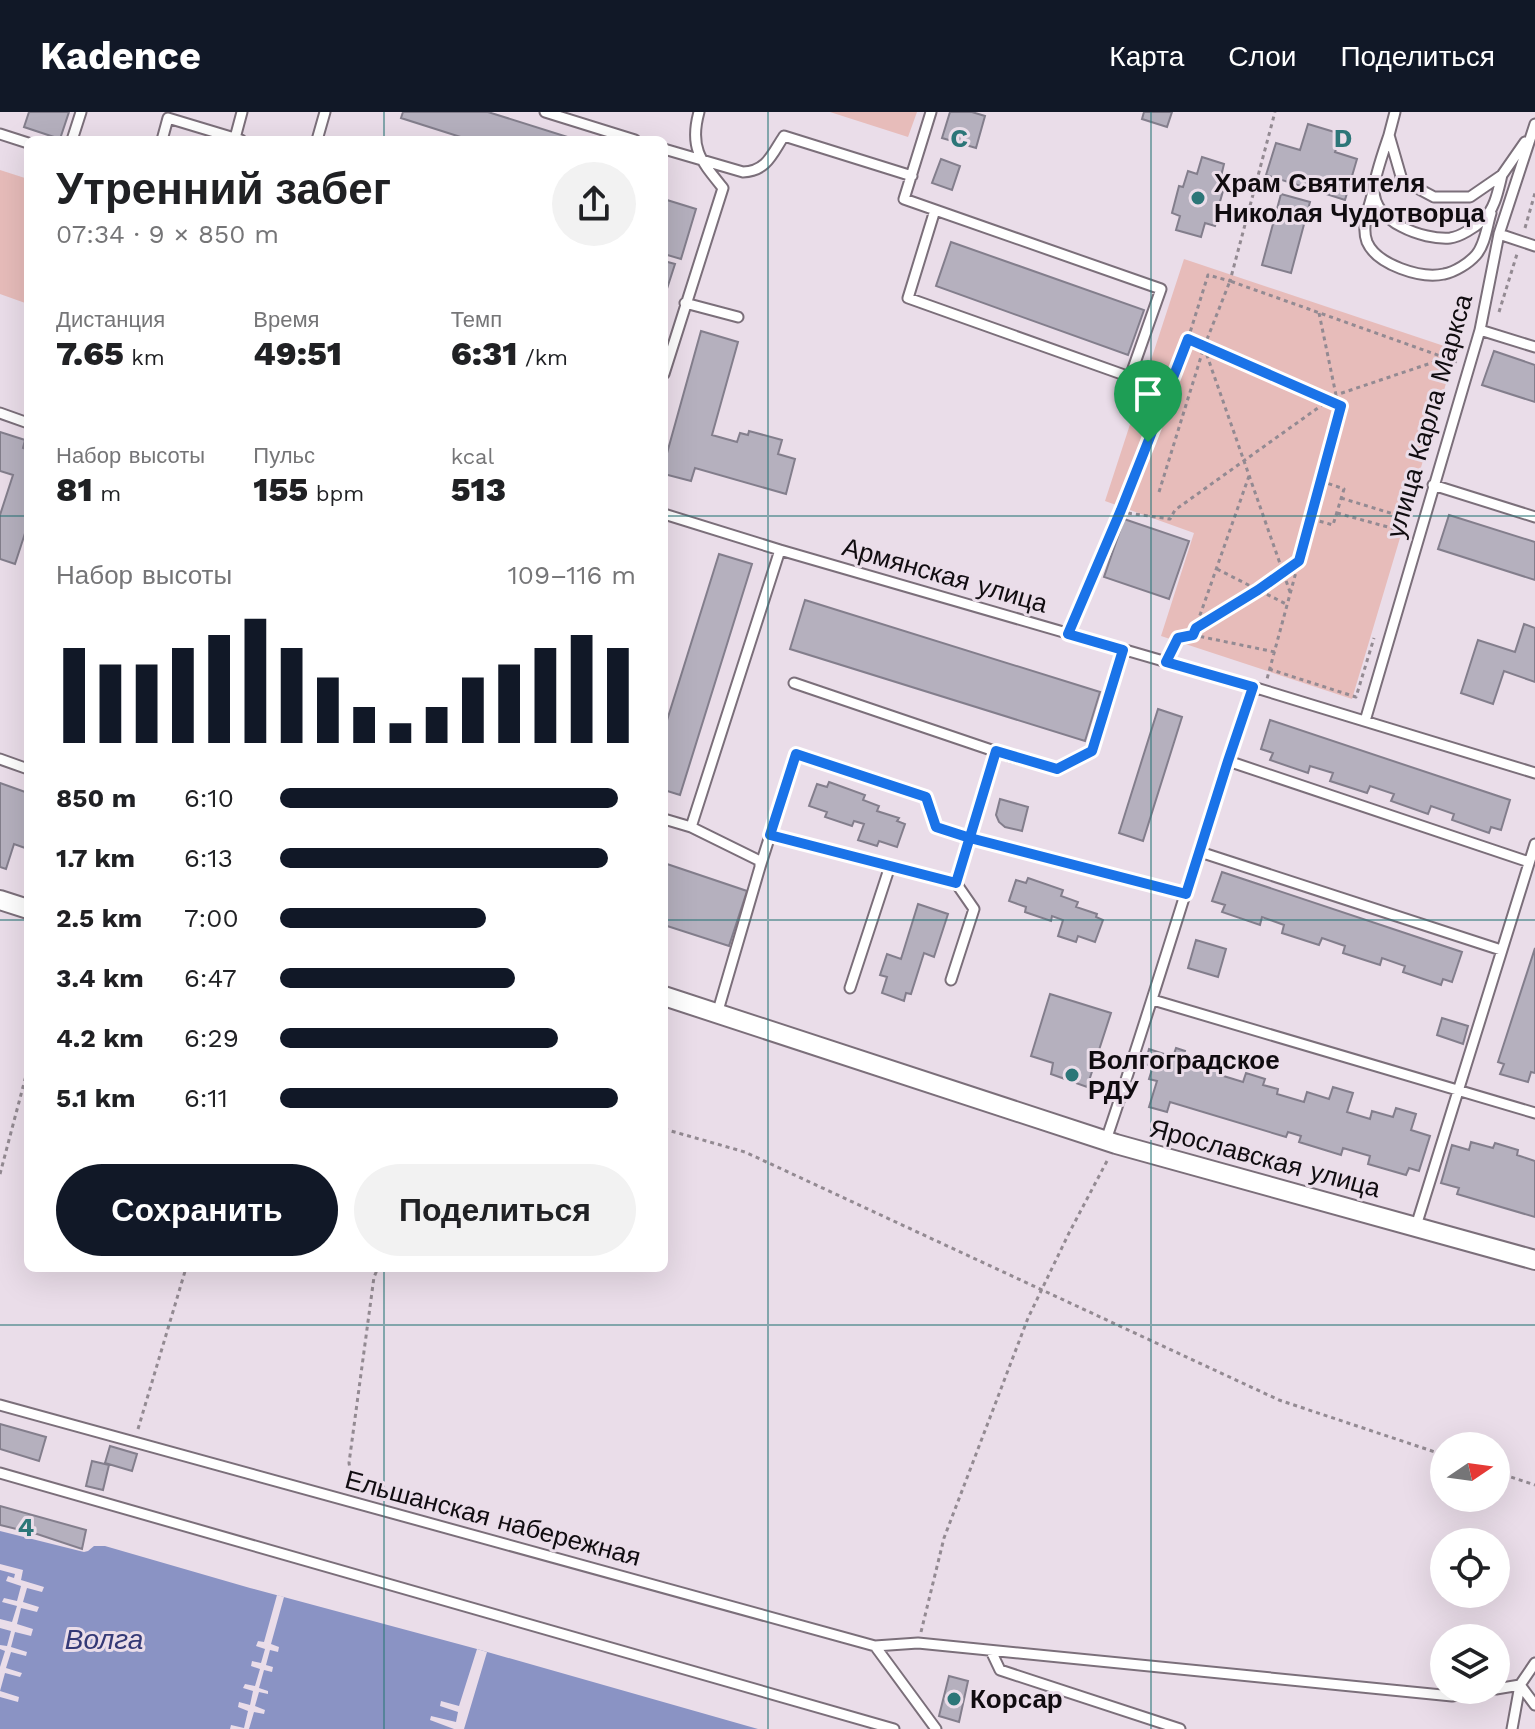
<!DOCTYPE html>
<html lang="ru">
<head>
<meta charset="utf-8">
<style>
  :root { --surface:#fff; --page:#f2f2f2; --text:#202124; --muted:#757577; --accent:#111827 }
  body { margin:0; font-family:"Work Sans",sans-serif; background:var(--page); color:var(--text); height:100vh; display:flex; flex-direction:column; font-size:30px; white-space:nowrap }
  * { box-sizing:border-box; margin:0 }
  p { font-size:26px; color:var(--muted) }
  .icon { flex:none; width:44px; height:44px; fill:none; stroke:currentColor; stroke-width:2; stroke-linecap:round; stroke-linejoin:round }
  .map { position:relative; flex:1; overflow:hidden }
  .panel { position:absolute; left:24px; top:24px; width:644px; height:1136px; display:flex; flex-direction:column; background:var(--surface); border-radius:12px; box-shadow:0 8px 32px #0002 }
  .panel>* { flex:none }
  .needle { width:52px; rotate:77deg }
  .tools { position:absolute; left:1430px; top:1320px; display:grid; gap:16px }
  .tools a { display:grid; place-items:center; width:80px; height:80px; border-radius:50%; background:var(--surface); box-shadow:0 8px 32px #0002; font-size:40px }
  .pin { position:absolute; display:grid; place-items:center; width:68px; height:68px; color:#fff; margin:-82px -34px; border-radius:50% 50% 50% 0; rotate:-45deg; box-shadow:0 0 8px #0007 }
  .pin .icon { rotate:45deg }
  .round { display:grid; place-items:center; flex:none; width:84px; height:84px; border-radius:42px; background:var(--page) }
  .overview { display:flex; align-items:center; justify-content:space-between; height:136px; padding:0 32px }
  h1 { font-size:44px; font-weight:800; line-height:60px }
  .figures { display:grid; grid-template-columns:repeat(3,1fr); gap:12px; height:136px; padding:8px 32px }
  .figures div { display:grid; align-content:center }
  .figures b { font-size:34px; font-weight:800 }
  .figures small { font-size:22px; font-weight:400 }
  .figures p { font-size:22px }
  .chart { height:224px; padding:16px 32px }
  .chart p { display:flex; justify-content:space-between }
  .chart svg { width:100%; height:144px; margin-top:8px; stroke:var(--accent); stroke-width:6 }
  .button { display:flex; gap:16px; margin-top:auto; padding:16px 32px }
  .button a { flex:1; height:92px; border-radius:48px; background:var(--accent); color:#fff; font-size:32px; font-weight:800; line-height:92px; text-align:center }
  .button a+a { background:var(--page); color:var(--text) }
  ul { padding:0 32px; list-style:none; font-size:26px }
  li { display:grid; grid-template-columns:128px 96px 1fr; align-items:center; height:60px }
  li i { height:20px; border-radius:10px; background:var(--accent) }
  header { display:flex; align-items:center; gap:48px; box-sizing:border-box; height:112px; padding:0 40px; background:var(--accent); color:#fff }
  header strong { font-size:38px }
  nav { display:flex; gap:44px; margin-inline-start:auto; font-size:28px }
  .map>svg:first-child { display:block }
  .green { fill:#e7bcba }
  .water { fill:#8a93c4 }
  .pier { fill:#eadde9 }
  .building { fill:#b5b0be; stroke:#837e8c; stroke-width:2 }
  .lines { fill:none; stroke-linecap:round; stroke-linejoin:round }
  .lane-casing { stroke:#7b6f7a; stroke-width:13 }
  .street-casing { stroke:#7b6f7a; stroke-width:22 }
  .path { stroke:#938a92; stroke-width:3; stroke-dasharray:4 4; stroke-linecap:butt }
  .lane { stroke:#fff; stroke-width:9 }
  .street { stroke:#fff; stroke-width:18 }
  .route-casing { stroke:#fff; stroke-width:16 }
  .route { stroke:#1a73e8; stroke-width:10 }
  .grid { fill:none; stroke:#2c7678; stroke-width:2; stroke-opacity:0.55 }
  .poi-dot { fill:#2c7678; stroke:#eadde9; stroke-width:3 }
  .labels { text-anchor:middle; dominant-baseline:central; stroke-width:6; stroke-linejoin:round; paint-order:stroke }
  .poi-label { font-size:26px; font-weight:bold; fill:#100c10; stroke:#eadde9; text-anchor:start }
  .street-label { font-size:26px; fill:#100c10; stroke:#eadde9 }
  .water-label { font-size:28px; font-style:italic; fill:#343976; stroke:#eadde9 }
  .grid-label { font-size:26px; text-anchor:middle; font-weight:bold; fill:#2c7678; stroke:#eadde9; stroke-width:6; stroke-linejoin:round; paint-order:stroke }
</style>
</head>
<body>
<header>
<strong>Kadence</strong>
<nav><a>Карта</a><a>Слои</a><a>Поделиться</a></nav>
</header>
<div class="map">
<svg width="1535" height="1617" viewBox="0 0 1535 1617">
  <rect width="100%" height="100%" fill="#eadde9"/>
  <!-- green -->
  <path class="green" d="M 830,0 L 917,0 L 908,25 Z
    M 0,58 L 28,67 L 28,192 L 0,182 Z
    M 1184,147 L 1456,238 L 1352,587 L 1161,524 L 1194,421 L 1105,389 Z"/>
  <!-- water -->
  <path class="water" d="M 0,1419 L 84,1440 L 88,1439 L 94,1434 L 105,1434 L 250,1476 L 477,1537 L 758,1617 L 0,1617 Z"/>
  <!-- pier -->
  <path class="pier" d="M 0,1452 L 23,1458 L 21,1468 L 44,1475 L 42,1480 L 27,1476 L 23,1490 L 39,1495 L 37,1500 L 21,1496 L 17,1512 L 33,1517 L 31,1524 L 15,1520 L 11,1535 L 27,1540 L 26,1544 L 11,1540 L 6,1556 L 22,1561 L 20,1565 L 5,1561 L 0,1579 L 19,1585 L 18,1590 L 0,1585 L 0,1555 L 5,1539 L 0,1537 L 0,1533 L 7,1534 L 11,1519 L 0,1516 L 0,1507 L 12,1510 L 17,1494 L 2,1490 L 4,1486 L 17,1489 L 21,1474 L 6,1469 L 8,1464 L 14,1466 L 15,1462 L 0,1458 Z
    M 277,1483 L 284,1485 L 271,1532 L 279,1535 L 278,1540 L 270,1538 L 266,1553 L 273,1555 L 272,1560 L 264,1558 L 259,1576 L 268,1579 L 268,1582 L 259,1580 L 255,1594 L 265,1598 L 264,1602 L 254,1600 L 249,1617 L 230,1617 L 231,1613 L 244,1616 L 248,1599 L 238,1595 L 239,1590 L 250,1593 L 253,1579 L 243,1576 L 245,1572 L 255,1574 L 260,1557 L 251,1554 L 252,1549 L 261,1551 L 265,1537 L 256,1534 L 258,1529 L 264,1530 Z
    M 477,1537 L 487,1540 L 464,1617 L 454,1617 L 430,1608 L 431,1604 L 456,1610 L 458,1600 L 440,1594 L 441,1589 L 459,1594 Z"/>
  <!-- building -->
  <path class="building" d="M 29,0 L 69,0 L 60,27 L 24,15 Z
    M 403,0 L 488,0 L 577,28 L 470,28 L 401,6 Z
    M 950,0 L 972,0 L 985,4 L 976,36 L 942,26 Z
    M 1144,0 L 1172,0 L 1167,15 L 1142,7 Z
    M 1308,12 L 1341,22 L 1335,40 L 1357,47 L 1345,88 L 1266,63 L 1276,31 L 1300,38 Z
    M 1202,45 L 1224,52 L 1218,77 L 1223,79 L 1219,93 L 1221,93 L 1215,114 L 1205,111 L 1201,125 L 1176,118 L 1180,104 L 1172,101 L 1179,74 L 1183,75 L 1188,59 L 1197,62 Z
    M 941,47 L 960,54 L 952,78 L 932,71 Z
    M 1281,82 L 1310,90 L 1291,161 L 1262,153 Z
    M 667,88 L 696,97 L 681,147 L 664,142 L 664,99 Z
    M 951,130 L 1144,198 L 1128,243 L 936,174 Z
    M 664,149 L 675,152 L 664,186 Z
    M 701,219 L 738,230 L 712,323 L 737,330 L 740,321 L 748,323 L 749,319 L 782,328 L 778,342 L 795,347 L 786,382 L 695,356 L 691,369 L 664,362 L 664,352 Z
    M 1494,239 L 1535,253 L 1535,290 L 1482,273 Z
    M 0,320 L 25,328 L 23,336 L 28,338 L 28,412 L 15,452 L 0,447 L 0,403 L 13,363 L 0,359 Z
    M 1449,403 L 1535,430 L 1535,468 L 1438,437 Z
    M 1124,407 L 1189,429 L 1169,487 L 1104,465 Z
    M 719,442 L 752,452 L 680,683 L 664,678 L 664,618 Z
    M 805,488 L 1100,580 L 1085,629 L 790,537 Z
    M 1524,512 L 1535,516 L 1535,570 L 1504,559 L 1493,592 L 1461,581 L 1478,528 L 1515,540 Z
    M 1158,597 L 1182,605 L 1143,729 L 1119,721 Z
    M 1270,608 L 1510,688 L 1501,718 L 1491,715 L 1489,721 L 1452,708 L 1454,702 L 1431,694 L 1428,702 L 1391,689 L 1394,682 L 1370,674 L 1367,681 L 1330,669 L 1333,661 L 1310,654 L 1308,661 L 1270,648 L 1273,641 L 1261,637 Z
    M 829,670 L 865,683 L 863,688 L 879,694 L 877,699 L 899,706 L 897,709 L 905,712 L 897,735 L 879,729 L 877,734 L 858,728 L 864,712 L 854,709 L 852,714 L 825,705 L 827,700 L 809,694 L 817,672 L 827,675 Z
    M 0,671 L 28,681 L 28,737 L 14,732 L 6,757 L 0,755 Z
    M 1000,687 L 1028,695 L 1022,719 L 1005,715 L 999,710 L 996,703 Z
    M 664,751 L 747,779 L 729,834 L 664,813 Z
    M 1222,760 L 1462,840 L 1452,870 L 1443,867 L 1441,873 L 1403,860 L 1405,854 L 1382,846 L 1380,853 L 1343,841 L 1345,834 L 1322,826 L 1319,833 L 1282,821 L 1284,813 L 1262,805 L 1260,813 L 1222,800 L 1225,793 L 1212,789 Z
    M 1028,766 L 1063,778 L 1061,784 L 1078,790 L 1076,795 L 1097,802 L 1096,805 L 1103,808 L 1095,830 L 1078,824 L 1076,830 L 1058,824 L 1063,808 L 1052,804 L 1051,809 L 1025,800 L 1026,795 L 1009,789 L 1016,768 L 1026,771 Z
    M 918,792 L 948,802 L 934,845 L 924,841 L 911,882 L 906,881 L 904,889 L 882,881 L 887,865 L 880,863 L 887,842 L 901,847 Z
    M 1196,828 L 1226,837 L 1218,865 L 1188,856 Z
    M 1535,836 L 1535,961 L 1531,960 L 1528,970 L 1500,962 L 1504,952 L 1498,950 Z
    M 1050,882 L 1111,901 L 1087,975 L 1051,962 L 1053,951 L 1031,944 Z
    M 1442,906 L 1468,914 L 1463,932 L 1437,923 Z
    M 1176,936 L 1185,939 L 1182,949 L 1197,954 L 1199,950 L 1219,956 L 1217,962 L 1243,970 L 1246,961 L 1265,967 L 1263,973 L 1278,977 L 1277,982 L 1304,990 L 1307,980 L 1329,987 L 1333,975 L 1353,981 L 1347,1000 L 1370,1007 L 1372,999 L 1393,1005 L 1396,996 L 1416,1002 L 1411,1018 L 1430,1024 L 1419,1059 L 1409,1056 L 1406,1063 L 1368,1052 L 1370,1044 L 1343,1036 L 1341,1043 L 1299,1030 L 1301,1024 L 1288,1020 L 1286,1025 L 1170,990 L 1167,1000 L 1149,995 L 1157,969 L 1149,967 L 1153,954 L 1145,952 L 1149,937 L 1173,945 Z
    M 1471,1030 L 1493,1036 L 1495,1031 L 1518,1038 L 1517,1043 L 1535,1049 L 1535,1105 L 1457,1082 L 1459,1076 L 1441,1071 L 1452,1033 L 1469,1038 Z
    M 0,1312 L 46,1325 L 39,1349 L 0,1337 Z
    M 110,1334 L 137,1342 L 132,1359 L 105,1351 Z
    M 92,1349 L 109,1353 L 103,1378 L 86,1374 Z
    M 0,1394 L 86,1418 L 82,1437 L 37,1422 L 0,1413 Z
    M 949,1564 L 968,1569 L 959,1610 L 939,1604 Z"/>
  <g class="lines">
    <!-- lane casing -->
    <g class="lane-casing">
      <path id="lane" d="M 545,0 L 635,28
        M 931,0 L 904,87 L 1161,177 L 1130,265 L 908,186 L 935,98
        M 1395,0 L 1389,23 L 1402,68 L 1434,85 L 1470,85 L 1502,63 L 1525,30
        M 0,22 L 28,31
        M 1389,23 C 1385,35 1374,66 1374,77 C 1373,110 1423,128 1450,126 C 1460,125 1475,115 1483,108 C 1495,97 1498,79 1502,63
        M 235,26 L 242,0
        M 72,28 L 81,0
        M 162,28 L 168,6 L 241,28
        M 317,28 L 325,0
        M 664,37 L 743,60 C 767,59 772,42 784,24 L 912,64
        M 1373,80 C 1369,95 1361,115 1367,130 C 1377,153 1421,167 1444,162 C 1455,160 1469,151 1476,143 C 1485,133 1487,114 1491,101
        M 1499,122 L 1535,134
        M 685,191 L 738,205
        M 1480,218 L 1535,235
        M 664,262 L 723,76 C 701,49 689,36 699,0
        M 0,301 L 28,311
        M 1433,373 L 1535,405
        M 664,402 L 780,438 L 1253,575 L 1535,661
        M 794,571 L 1012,645 L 1057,657 L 1092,639 L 1123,538
        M 1365,609 L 1480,218 L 1499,122 L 1535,12
        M 0,647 L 28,657
        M 1228,649 L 1529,750
        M 664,707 L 691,715
        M 770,723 L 956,771
        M 1200,740 L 1501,838
        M 760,755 L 796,642 L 926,685 L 936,715 L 970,726 L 996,639
        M 951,868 L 974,797 L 956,771 L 970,726 L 1186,782
        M 850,876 L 890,754
        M 1153,888 L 1535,1001
        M 717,902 L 760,755 L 760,749 L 691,715 L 780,438
        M 1106,1028 C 1157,878 1201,725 1253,575
        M 1416,1114 L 1535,732
        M 0,1293 L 875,1534 L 936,1617
        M 0,1361 L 894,1617
        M 875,1534 L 918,1531 L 1452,1584 L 1490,1578
        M 991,1539 L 1000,1558 L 1180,1617
        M 1520,1573 L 1535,1593
        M 1496,1577 L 1520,1573
        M 1512,1617 L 1520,1573 L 1535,1551"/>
    </g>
    <!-- street casing -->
    <g class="street-casing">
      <path id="street" d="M 0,788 L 28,797
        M 664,884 L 1116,1032 L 1535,1148"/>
    </g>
    <!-- path -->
    <path class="path" d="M 1525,116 L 1535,81
      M 1499,200 L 1517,142
      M 1319,201 L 1336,283 L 1341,294
      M 1188,227 L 1208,163 L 1230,169 L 1275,0
      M 1204,235 L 1290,480
      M 1147,252 L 1174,261
      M 1249,364 L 1193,523 L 1275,540
      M 1159,380 L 1204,235 L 1230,169 L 1446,246 L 1456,247 L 1455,251
      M 1341,386 L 1410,407
      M 1120,400 L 1170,407 L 1175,398 L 1336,283 L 1446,246
      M 1337,401 L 1406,420
      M 1312,407 L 1333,413 L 1344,377 L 1321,369
      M 1217,457 L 1288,493
      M 1072,511 L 1121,398 L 1188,227 L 1341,294 L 1267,567
      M 1196,516 L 1258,478 L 1297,451
      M 1172,538 L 1178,526 L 1193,523
      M 1269,557 L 1356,585 L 1374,526
      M 664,1017 L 745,1040 L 1279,1288 L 1444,1343
      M 0,1062 L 28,956
      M 138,1317 L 186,1156
      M 1496,1360 L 1535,1373
      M 354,1377 L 349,1351 L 374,1165 L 378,1156
      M 921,1520 L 944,1426 L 1028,1206 L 1069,1121 L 1107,1049"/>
    <!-- lane -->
    <use href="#lane" class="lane"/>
    <!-- street -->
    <use href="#street" class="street"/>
  </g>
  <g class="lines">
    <!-- route casing -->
    <g class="route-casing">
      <path id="route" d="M 1148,330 L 1121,398 L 1068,522 L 1123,538 L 1092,639 L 1057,657 L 996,639 L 956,771 L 770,723 L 796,642 L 926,685 L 936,715 L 970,726 L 1186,782 L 1228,649 L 1253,575 L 1166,550 L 1178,526 L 1193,523 L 1196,516 L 1258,478 L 1299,449 L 1341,294 L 1188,227 L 1148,330"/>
    </g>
    <!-- route -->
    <use href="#route" class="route"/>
  </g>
  <!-- grid -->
  <path class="grid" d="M 384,0 L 384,28M 768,0 L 768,1617M 1151,0 L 1151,1617M 0,404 L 28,404M 664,404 L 1535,404M 0,808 L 28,808M 664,808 L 1535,808M 384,1156 L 384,1617M 0,1213 L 1535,1213"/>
  <!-- markers -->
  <g class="poi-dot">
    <circle cx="1198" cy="86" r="8"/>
    <circle cx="1072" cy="963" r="8"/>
    <circle cx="954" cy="1587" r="8"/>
  </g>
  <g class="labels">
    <!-- poi labels -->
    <g class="poi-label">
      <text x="1214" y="71">Храм Святителя<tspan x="1214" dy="30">Николая Чудотворца</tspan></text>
      <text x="1088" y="948">Волгоградское<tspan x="1088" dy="30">РДУ</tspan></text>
      <text x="970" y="1587">Корсар</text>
    </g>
    <!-- street labels -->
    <g class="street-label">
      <text transform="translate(1429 304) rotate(-74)">улица Карла Маркса</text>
      <text transform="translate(945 463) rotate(16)">Армянская улица</text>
      <text transform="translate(1265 1046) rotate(15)">Ярославская улица</text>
      <text transform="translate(493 1406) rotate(15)">Ельшанская набережная</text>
    </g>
    <!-- water labels -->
    <g class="water-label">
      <text x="104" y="1527">Волга</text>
    </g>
  </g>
  <g class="grid-label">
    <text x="959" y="35">C</text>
    <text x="1343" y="35">D</text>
    <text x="26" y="1424">4</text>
  </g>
</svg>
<div class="tools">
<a><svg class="needle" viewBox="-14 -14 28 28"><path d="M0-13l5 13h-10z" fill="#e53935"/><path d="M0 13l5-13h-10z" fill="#757577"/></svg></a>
<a><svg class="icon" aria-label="locate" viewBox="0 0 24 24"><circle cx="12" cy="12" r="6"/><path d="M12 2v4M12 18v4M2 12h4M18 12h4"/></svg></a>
<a><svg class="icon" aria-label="layers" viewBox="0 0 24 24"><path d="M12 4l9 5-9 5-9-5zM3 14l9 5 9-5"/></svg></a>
</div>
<div class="pin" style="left:1148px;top:330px;background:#1e9e55"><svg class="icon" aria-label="arrive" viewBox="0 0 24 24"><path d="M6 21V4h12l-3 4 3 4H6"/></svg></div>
<section class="panel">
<div class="overview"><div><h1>Утренний забег</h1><p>07:34 · 9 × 850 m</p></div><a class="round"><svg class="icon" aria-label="share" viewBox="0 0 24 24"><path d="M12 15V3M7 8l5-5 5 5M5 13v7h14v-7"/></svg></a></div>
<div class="figures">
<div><p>Дистанция</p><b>7.65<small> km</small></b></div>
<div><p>Время</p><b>49:51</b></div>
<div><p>Темп</p><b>6:31<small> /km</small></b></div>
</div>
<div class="figures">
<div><p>Набор высоты</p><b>81<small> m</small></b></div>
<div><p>Пульс</p><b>155<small> bpm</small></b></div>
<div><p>kcal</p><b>513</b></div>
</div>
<div class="chart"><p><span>Набор высоты</span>109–116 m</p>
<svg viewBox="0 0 160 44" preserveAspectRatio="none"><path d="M5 44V15M15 44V20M25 44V20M35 44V15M45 44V11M55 44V6M65 44V15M75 44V24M85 44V33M95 44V38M105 44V33M115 44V24M125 44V20M135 44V15M145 44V11M155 44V15"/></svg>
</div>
<ul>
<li><b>850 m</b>6:10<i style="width:95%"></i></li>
<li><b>1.7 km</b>6:13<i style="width:92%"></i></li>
<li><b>2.5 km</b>7:00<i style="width:58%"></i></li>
<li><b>3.4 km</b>6:47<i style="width:66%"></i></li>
<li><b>4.2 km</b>6:29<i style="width:78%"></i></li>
<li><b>5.1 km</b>6:11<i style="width:95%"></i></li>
</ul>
<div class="button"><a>Сохранить</a><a>Поделиться</a></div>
</section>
</div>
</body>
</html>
